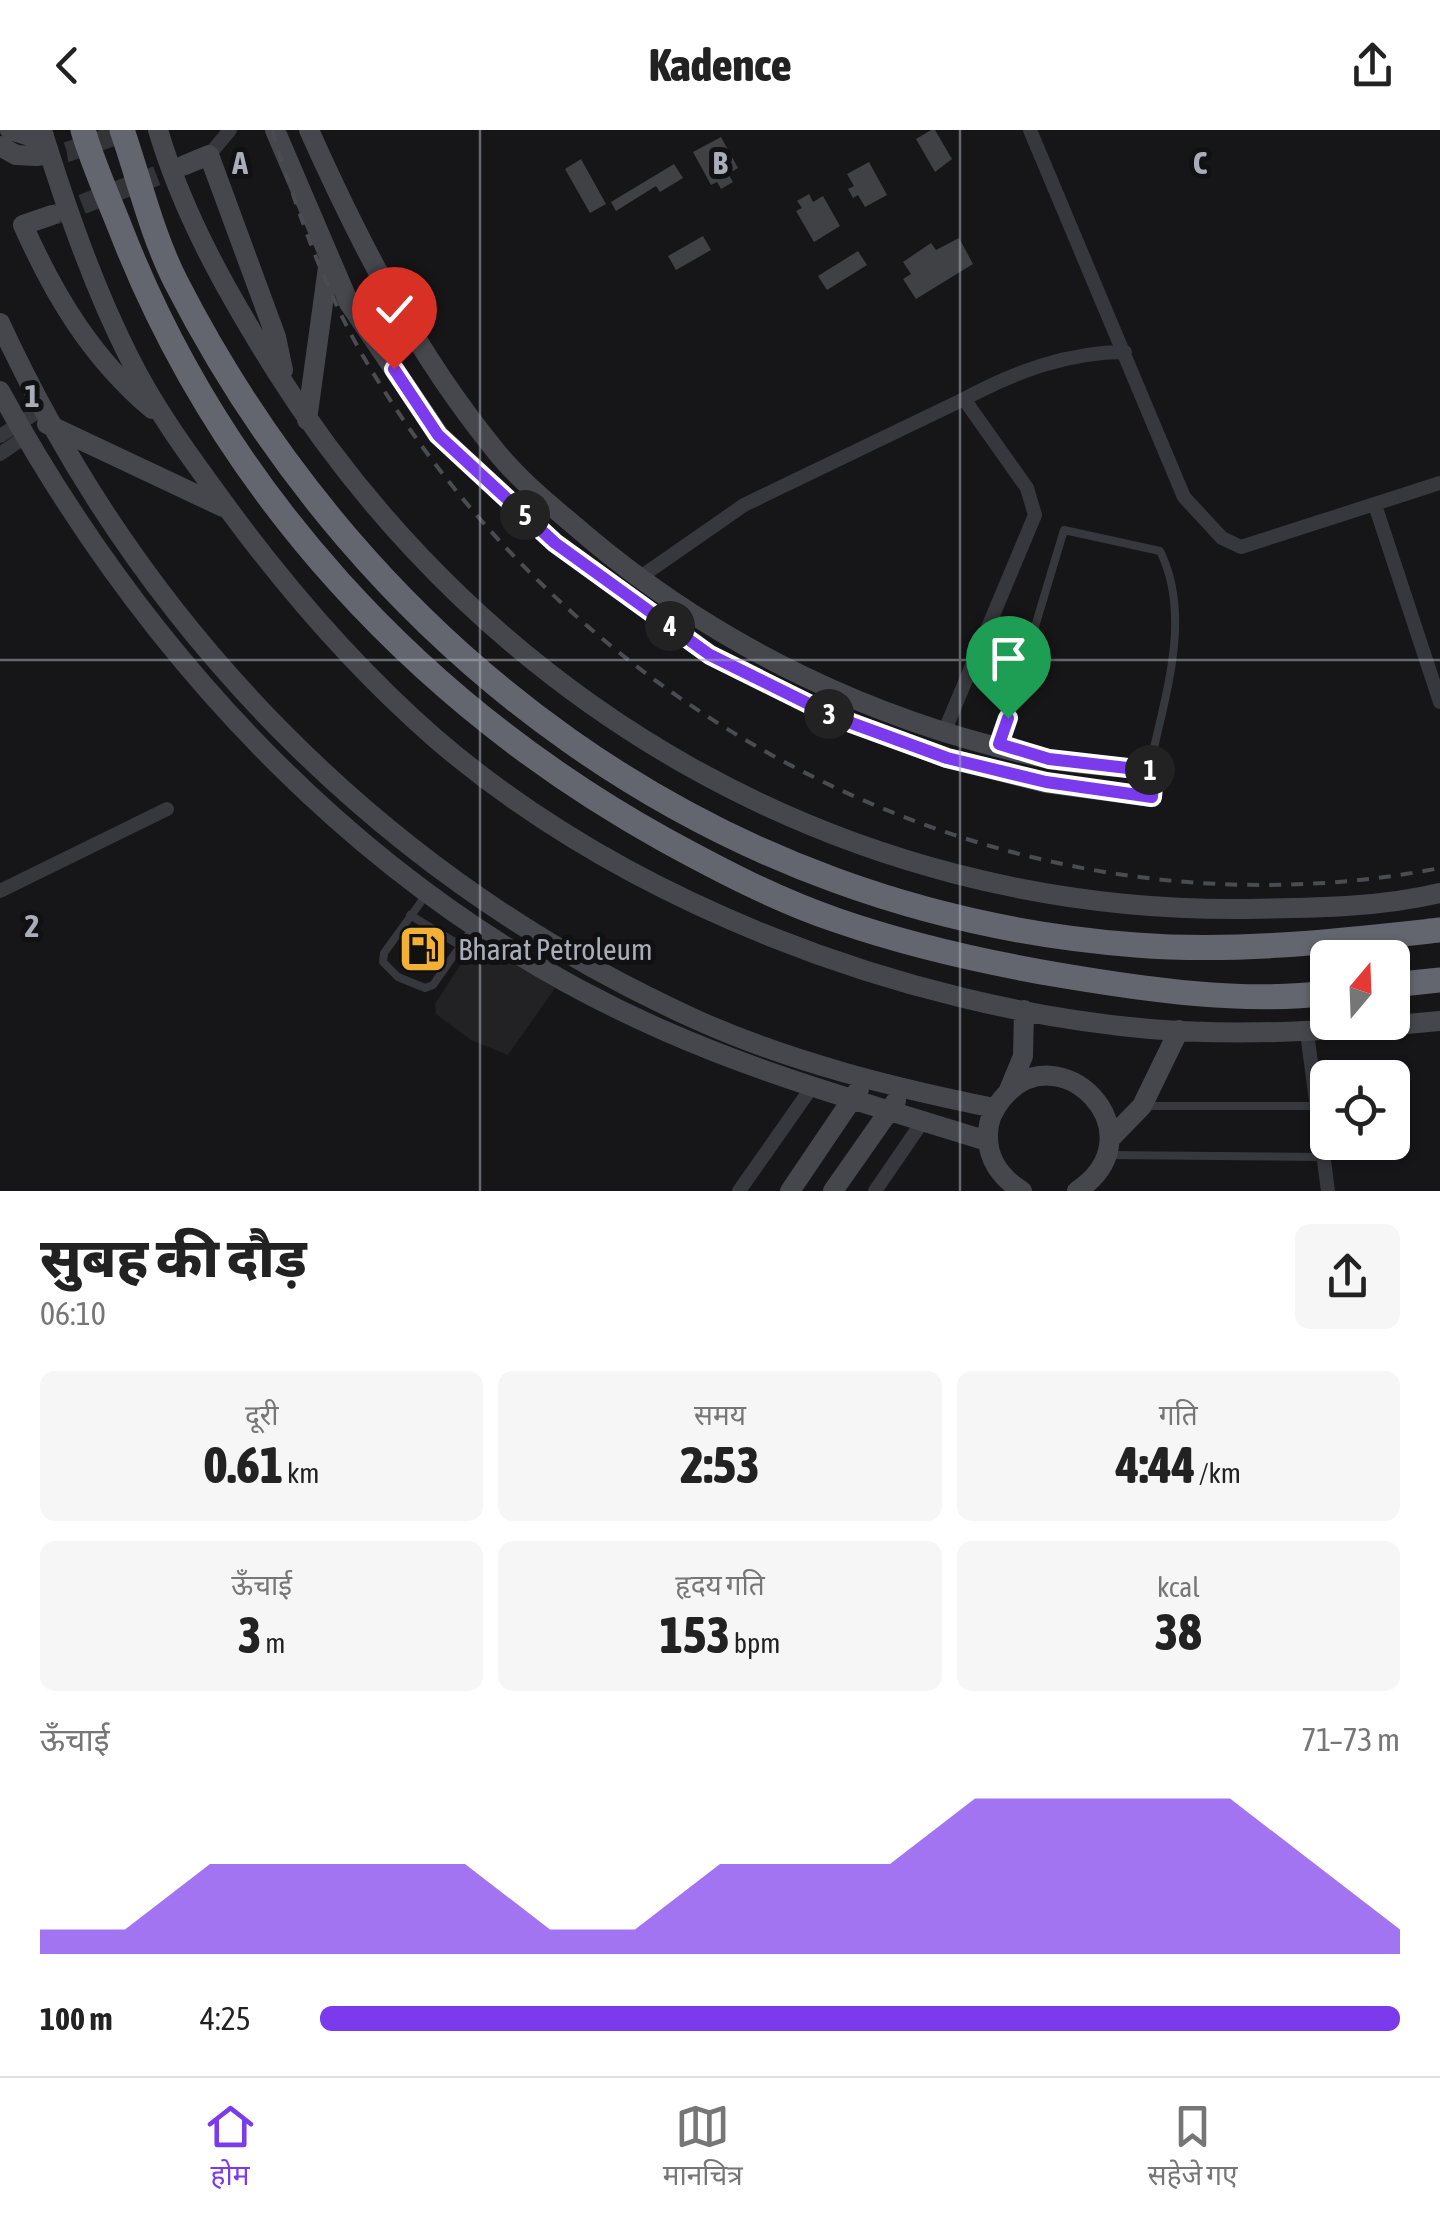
<!DOCTYPE html>
<html lang="hi">
<head>
<meta charset="utf-8">
<style>
  :root { --surface:#fff; --page:#f6f6f6; --text:#222; --muted:#767676; --line:#e0e0e0; --accent:#7c3aed }
  body { margin:0; font-family:"Asap Condensed","Noto Sans Devanagari",sans-serif; background:var(--page); color:var(--text); height:100vh; display:flex; flex-direction:column; font-size:38px; white-space:nowrap }
  * { box-sizing:border-box; margin:0 }
  p { font-size:32px; color:var(--muted) }
  .icon { flex:none; width:55px; height:55px; fill:none; stroke:currentColor; stroke-width:2; stroke-linecap:round; stroke-linejoin:round }
  .map { position:relative; height:1061px; overflow:hidden }
  .details { display:flex; flex-direction:column; background:var(--surface); flex:1 }
  .details>* { flex:none }
  .needle { width:65px; rotate:19deg }
  .buttons { position:absolute; left:1310px; top:810px; display:grid; gap:20px }
  .buttons a { display:grid; place-items:center; width:100px; height:100px; border-radius:15px; background:var(--surface); box-shadow:0 2px 8px #0004; font-size:50px }
  .pin { position:absolute; display:grid; place-items:center; width:85px; height:85px; color:#fff; margin:-102px -42px; border-radius:50% 50% 50% 0; rotate:-45deg; box-shadow:0 0 10px #0007 }
  .pin .icon { rotate:45deg }
  .km { position:absolute; width:50px; height:50px; margin:-25px; border-radius:50%; background:#222; color:#fff; font-size:28px; line-height:50px; text-align:center }
  .round { display:grid; place-items:center; flex:none; width:105px; height:105px; border-radius:15px; background:var(--page) }
  .overview { display:flex; align-items:center; justify-content:space-between; height:170px; padding:0 40px }
  h1 { font-size:55px; font-weight:800; line-height:75px }
  .figures { display:grid; grid-template-columns:repeat(3,1fr); gap:15px; height:170px; padding:10px 40px }
  .figures div { display:grid; align-content:center; border-radius:15px; background:var(--page); text-align:center }
  .figures b { font-size:50px; font-weight:800 }
  .figures small { font-size:28px; font-weight:400 }
  .figures p { font-size:28px }
  .chart { height:280px; padding:20px 40px }
  .chart p { display:flex; justify-content:space-between }
  .chart svg { width:100%; height:180px; margin-top:10px; fill:var(--accent); opacity:.7 }
  ul { padding:0 40px; list-style:none; font-size:32px }
  li { display:grid; grid-template-columns:160px 120px 1fr; align-items:center; height:75px }
  li i { height:25px; border-radius:12px; background:var(--accent) }
  header { display:flex; justify-content:space-between; align-items:center; height:130px; padding:0 40px; background:var(--surface); font-size:45px; font-weight:800 }
  .dock { display:flex; justify-content:space-around; align-items:center; height:140px; border-top:2px solid var(--line); background:var(--surface); font-size:28px; color:var(--muted) }
  .dock a { display:grid; justify-items:center; gap:5px }
  .dock .selected { color:var(--accent) }
  .map>svg:first-child { display:block }
  .built { fill:#222225 }
  .building { fill:#404145 }
  .lines { fill:none; stroke-linecap:round; stroke-linejoin:round }
  .secondary-tunnel { stroke:#333438; stroke-width:20; stroke-dasharray:20 10; stroke-linecap:butt }
  .lane { stroke:#37383d; stroke-width:8 }
  .street { stroke:#37383d; stroke-width:14 }
  .secondary { stroke:#45474d; stroke-width:20 }
  .highway { stroke:#63666e; stroke-width:25 }
  .rail { stroke:#4a4c52; stroke-width:4; stroke-dasharray:12 10; stroke-linecap:butt }
  .route-casing { stroke:#fff; stroke-width:20 }
  .route { stroke:#7c3aed; stroke-width:12 }
  .grid { fill:none; stroke:#a8adb8; stroke-width:2.5; stroke-opacity:0.55 }
  .labels { text-anchor:middle; dominant-baseline:central; stroke-width:10; stroke-linejoin:round; paint-order:stroke }
  .poi-label { font-size:30px; fill:#a8adb8; stroke:#111113; text-anchor:start }
  .grid-label { font-size:32px; text-anchor:middle; font-weight:bold; fill:#a8adb8; stroke:#111113; stroke-width:10; stroke-linejoin:round; paint-order:stroke }
</style>
</head>
<body>
<header><svg class="icon" aria-label="back" viewBox="0 0 24 24"><path d="M15 5l-7 7 7 7"/></svg>Kadence<svg class="icon" aria-label="share" viewBox="0 0 24 24"><path d="M12 15V3M7 8l5-5 5 5M5 13v7h14v-7"/></svg></header>
<div class="map">
<svg width="1440" height="1061" viewBox="0 0 1440 1061">
  <rect width="100%" height="100%" fill="#161618"/>
  <!-- built -->
  <path class="built" d="M 479,806 L 555,858 L 508,925 L 471,910 L 436,884 L 435,874 Z"/>
  <!-- building -->
  <path class="building" d="M 931,0 L 935,0 L 952,29 L 935,42 L 916,9 Z
    M 721,7 L 738,38 L 728,44 L 733,52 L 721,59 L 717,52 L 711,55 L 693,22 Z
    M 581,29 L 606,74 L 590,83 L 565,39 Z
    M 869,32 L 887,65 L 865,77 L 858,65 L 853,68 L 848,59 L 854,56 L 847,44 Z
    M 674,34 L 683,48 L 660,62 L 656,56 L 616,81 L 611,72 Z
    M 809,64 L 813,72 L 823,66 L 840,96 L 814,112 L 796,81 L 802,78 L 797,71 Z
    M 703,106 L 711,120 L 676,140 L 668,126 Z
    M 959,108 L 973,134 L 916,169 L 903,149 L 911,144 L 903,132 L 931,113 L 936,120 Z
    M 858,121 L 867,135 L 827,160 L 818,146 Z"/>
  <g class="lines">
    <!-- secondary-tunnel -->
    <path class="secondary-tunnel" d="M 37,26 L 67,22 L 131,0
      M 54,85 L 185,35"/>
    <!-- lane -->
    <path class="lane" d="M 1000,613 L 1064,400 L 1160,421 C 1193,487 1164,568 1150,636
      M 426,765 L 384,823 L 383,832 L 398,847 L 425,858 L 433,855 L 473,798
      M 410,785 L 461,816
      M 1146,976 L 1317,976
      M 1107,1025 L 1323,1027"/>
    <!-- street -->
    <path class="street" d="M 1030,0 L 1184,367 L 1222,408 L 1241,417 L 1440,353
      M 209,25 L 230,0
      M 964,269 C 1015,242 1067,222 1125,222
      M 0,306 L 42,279
      M 0,324 L 25,307
      M 1375,375 L 1440,572
      M 639,448 L 744,375 L 964,269 L 1027,358 L 1035,385 L 945,600
      M 0,761 L 167,679
      M 1307,903 L 1328,1061
      M 739,1061 L 812,957
      M 875,1061 L 923,991"/>
    <!-- secondary -->
    <path class="secondary" d="M 10,0 L 33,7
      M 42,0 C 66,77 93,156 130,229 C 157,283 194,332 229,380 C 291,464 358,541 436,609 C 626,772 902,877 1150,899 C 1247,907 1343,900 1440,891
      M 158,0 C 184,87 228,164 276,241 C 488,576 846,783 1245,779 C 1310,778 1377,778 1440,763
      M 275,0 L 349,173 L 439,305 L 555,413 L 710,525 L 835,587 L 947,628 L 1046,653 L 1152,667 L 1155,641 C 1120,636 1084,636 1049,629 C 881,595 720,518 589,408 C 558,381 521,353 495,320 C 416,223 360,114 309,0
      M 0,16 L 16,25 L 37,26
      M 185,35 L 209,25 L 276,207 L 283,240
      M 52,85 L 23,95 C 55,167 92,228 152,279
      M 0,193 C 143,503 385,749 697,890 C 790,932 895,958 994,978
      M 0,261 C 150,535 374,774 665,901 C 769,947 879,977 987,1011
      M 307,290 L 329,130
      M 47,294 L 223,377
      M 1009,960 L 1023,926 L 1024,880
      M 1110,1009 L 1142,976 L 1179,900
      M 790,1061 L 859,959
      M 833,1061 L 896,971
      M 1022,1061 C 1001,1048 987,1029 988,1004 C 988,991 993,980 1002,969 C 1058,899 1163,1003 1077,1061"/>
    <!-- highway -->
    <path class="highway" d="M 83,0 C 93,34 108,67 121,100 C 223,362 420,574 665,710 C 720,740 777,770 836,790 C 908,815 983,832 1059,845 C 1142,859 1243,874 1328,863
      M 122,0 C 139,49 152,105 176,152 C 365,522 716,784 1136,815 C 1238,823 1339,811 1440,800
      M 1392,855 L 1440,850"/>
    <!-- rail -->
    <path class="rail" d="M 272,0 C 295,73 321,151 359,219 C 572,592 1011,821 1440,738"/>
  </g>
  <g class="lines">
    <!-- route casing -->
    <g class="route-casing">
      <path id="route" d="M 394,239 L 438,305 L 555,413 L 710,525 L 835,587 L 947,628 L 1046,652 L 1152,667 L 1154,641 L 1049,629 L 999,614 L 1008,588"/>
    </g>
    <!-- route -->
    <use href="#route" class="route"/>
  </g>
  <!-- grid -->
  <path class="grid" d="M 480,0 L 480,1061M 960,0 L 960,1061M 0,530 L 1440,530"/>
  <!-- icons -->
  <defs>
    <g id="fuel-square" transform="scale(2.5)"><rect x="-9" y="-9" width="18" height="18" rx="4" fill="#f2b134" stroke="#111113"/><path d="M-5.5-6h7V0h2V4h1.3V-2.5L3-4.5l.8-.8L6-3V5H2.5V1h-1V6h-7ZM-4.2-4.7v3.2H.2V-4.7Z" fill="#111"/></g>
  </defs>
  <g fill-rule="evenodd">
    <use href="#fuel-square" x="423" y="819"/>
  </g>
  <g class="labels">
    <!-- poi labels -->
    <g class="poi-label">
      <text x="458" y="819">Bharat Petroleum</text>
    </g>
  </g>
  <g class="grid-label">
    <text x="240" y="44">A</text>
    <text x="720" y="44">B</text>
    <text x="1200" y="44">C</text>
    <text x="32" y="277">1</text>
    <text x="32" y="807">2</text>
  </g>
</svg>
<div class="buttons">
<a><svg class="needle" viewBox="-14 -14 28 28"><path d="M0-13l5 13h-10z" fill="#e53935"/><path d="M0 13l5-13h-10z" fill="#767676"/></svg></a>
<a><svg class="icon" aria-label="locate" viewBox="0 0 24 24"><circle cx="12" cy="12" r="6"/><path d="M12 2v4M12 18v4M2 12h4M18 12h4"/></svg></a>
</div>
<div class="pin" style="left:1008px;top:588px;background:#1e9e55"><svg class="icon" aria-label="arrive" viewBox="0 0 24 24"><path d="M6 21V4h12l-3 4 3 4H6"/></svg></div>
<div class="pin" style="left:394px;top:239px;background:#d93025"><svg class="icon" aria-label="check" viewBox="0 0 24 24"><path d="M5 12l5 5 9-10"/></svg></div>
<b class="km" style="left:1150px;top:640px">1</b>
<b class="km" style="left:829px;top:584px">3</b>
<b class="km" style="left:670px;top:496px">4</b>
<b class="km" style="left:525px;top:385px">5</b>
</div>
<section class="details">
<div class="overview"><div><h1>सुबह की दौड़</h1><p>06:10</p></div><a class="round"><svg class="icon" aria-label="share" viewBox="0 0 24 24"><path d="M12 15V3M7 8l5-5 5 5M5 13v7h14v-7"/></svg></a></div>
<div class="figures">
<div><p>दूरी</p><b>0.61<small> km</small></b></div>
<div><p>समय</p><b>2:53</b></div>
<div><p>गति</p><b>4:44<small> /km</small></b></div>
</div>
<div class="figures">
<div><p>ऊँचाई</p><b>3<small> m</small></b></div>
<div><p>हृदय गति</p><b>153<small> bpm</small></b></div>
<div><p>kcal</p><b>38</b></div>
</div>
<div class="chart"><p><span>ऊँचाई</span>71–73 m</p>
<svg viewBox="0 0 160 44" preserveAspectRatio="none"><path d="M0 44V38L10 38L20 22L30 22L40 22L50 22L60 38L70 38L80 22L90 22L100 22L110 6L120 6L130 6L140 6L150 22L160 38V44z"/></svg>
</div>
<ul>
<li><b>100 m</b>4:25<i style="width:100%"></i></li>
</ul>
</section>
<nav class="dock">
<a class="selected"><svg class="icon" aria-label="home" viewBox="0 0 24 24"><path d="M3 11l9-7 9 7M6 9v11h12V9"/></svg>होम</a>
<a><svg class="icon" aria-label="map" viewBox="0 0 24 24"><path d="M3 6l6-2 6 2 6-2v14l-6 2-6-2-6 2zM9 4v14M15 6v14"/></svg>मानचित्र</a>
<a><svg class="icon" aria-label="saved" viewBox="0 0 24 24"><path d="M7 4h10v16l-5-4-5 4z"/></svg>सहेजे गए</a>
</nav>
</body>
</html>
